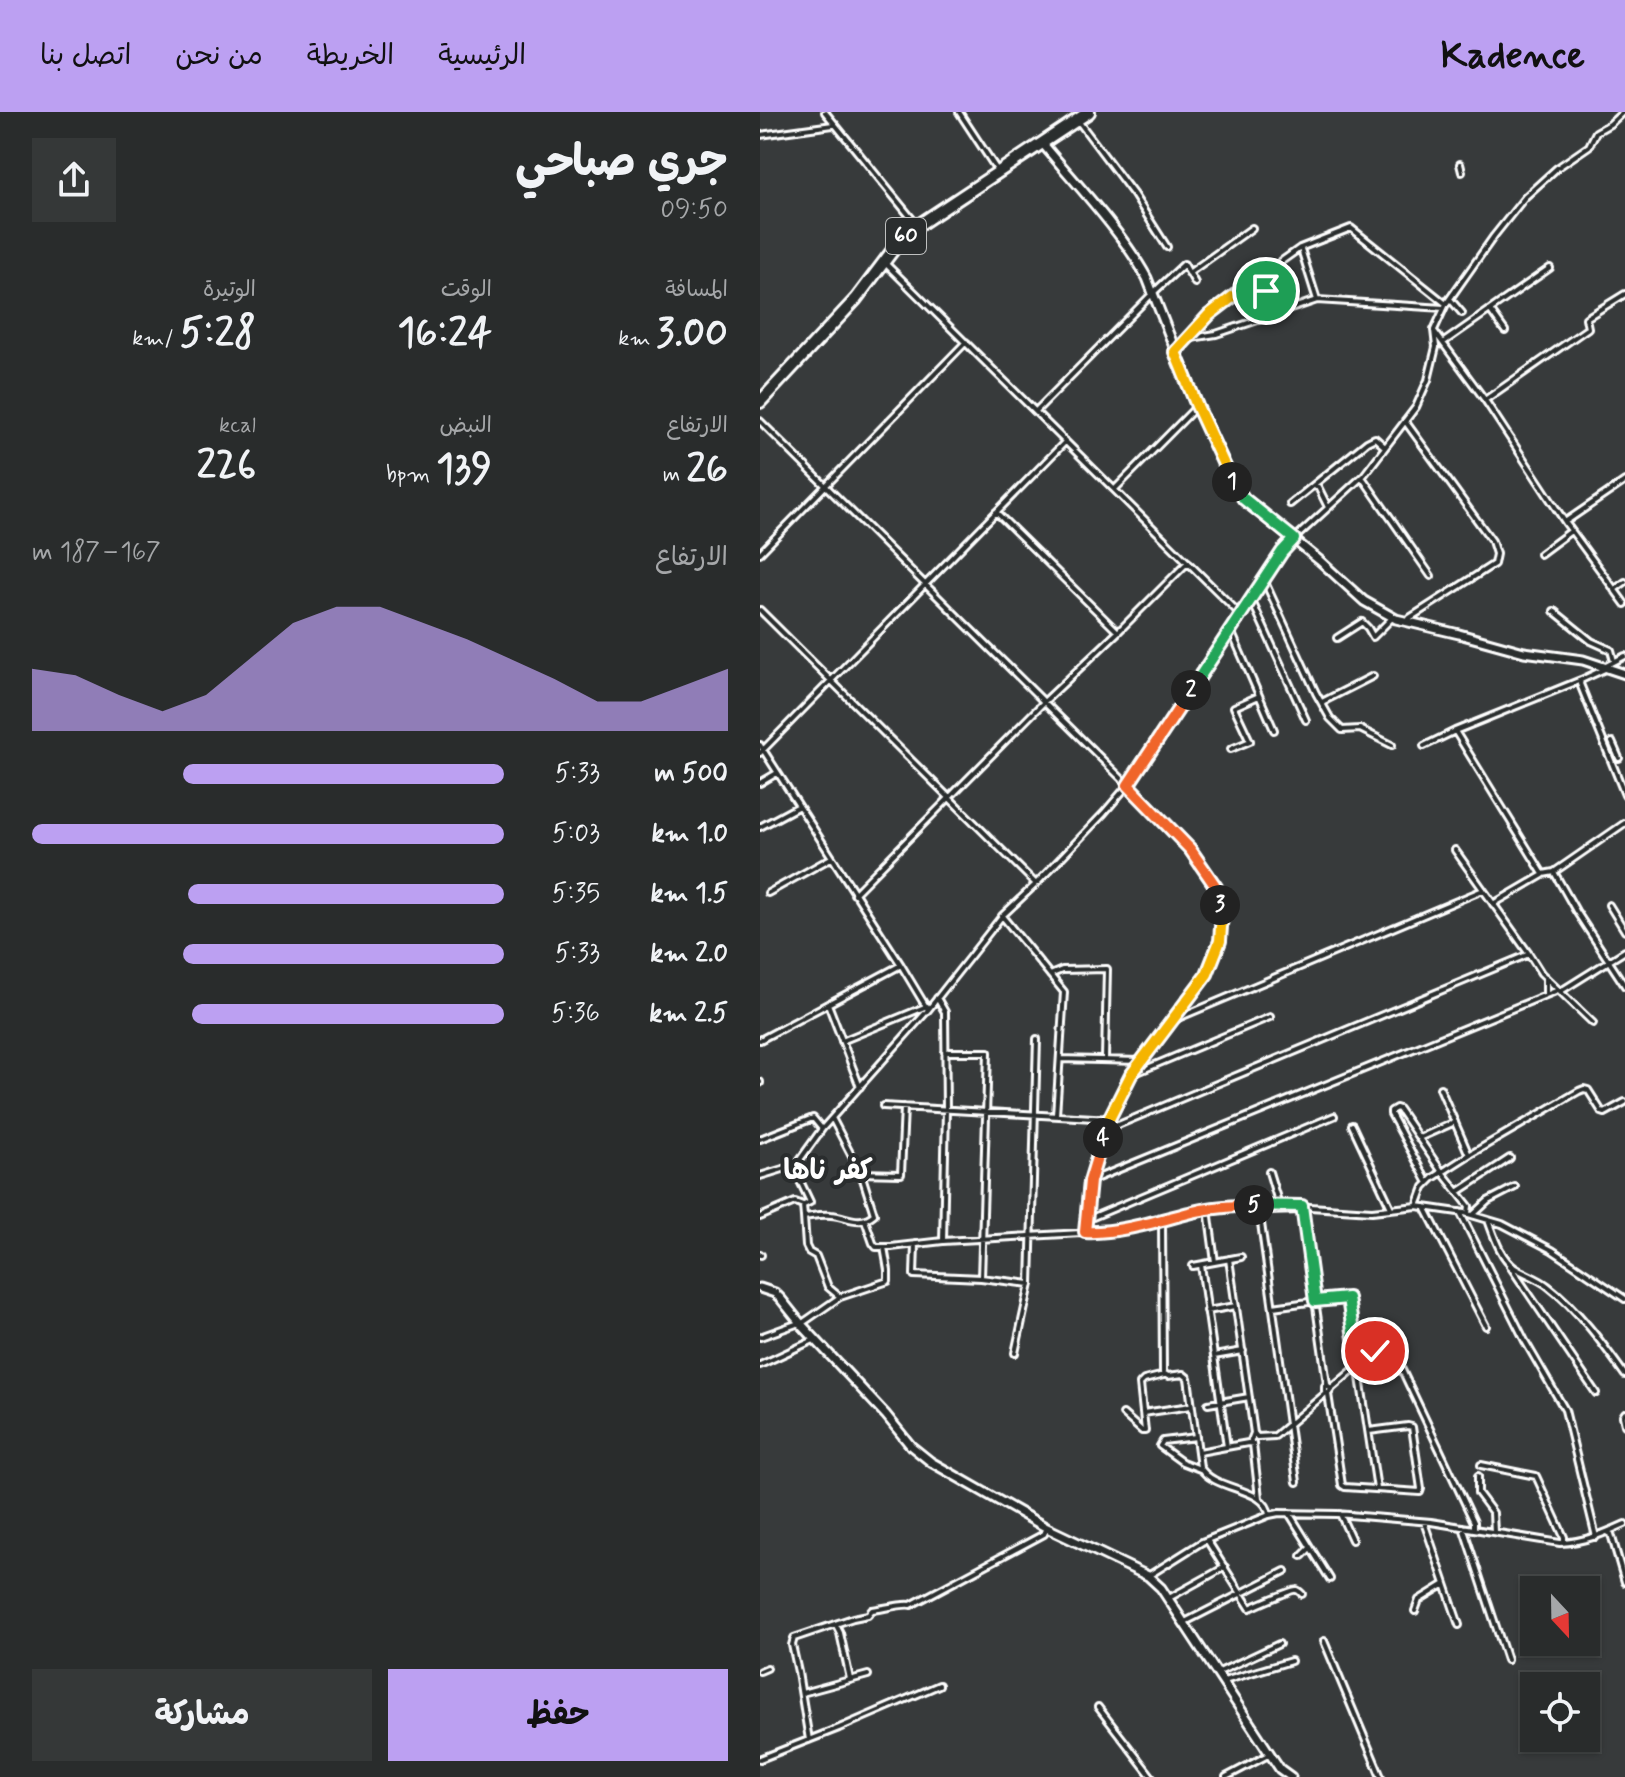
<!DOCTYPE html>
<html lang="ar">
<head>
<meta charset="utf-8">
<style>
  :root { --surface:#292c2c; --page:#353838; --text:#f1f3f6; --muted:#a5a7a9; --line:#454848; --accent:#bca0f2 }
  body { margin:0; font-family:Mynerve,"Playpen Sans Arabic",sans-serif; background:var(--page); color:var(--text); direction:rtl; height:100vh; display:flex; flex-direction:column; font-size:30px; white-space:nowrap }
  * { box-sizing:border-box; margin:0 }
  p { font-size:26px; color:var(--muted) }
  .icon { flex:none; width:44px; height:44px; fill:none; stroke:currentColor; stroke-width:2; stroke-linecap:round; stroke-linejoin:round }
  .map { position:relative; flex:1; overflow:hidden; direction:ltr }
  .sheet { display:flex; flex-direction:column; background:var(--surface); width:760px }
  .sheet>* { flex:none }
  .needle { width:52px; rotate:158deg }
  .tools { position:absolute; left:760px; top:1464px; display:grid; gap:16px }
  .tools a { display:grid; place-items:center; width:80px; height:80px; border-radius:0px; background:var(--surface); box-shadow:0 2px 6px #0004,0 0 0 2px var(--line); font-size:40px }
  .pin { position:absolute; display:grid; place-items:center; width:68px; height:68px; color:#fff; margin:-34px; border:4px solid #fff; border-radius:50%; box-shadow:0 2px 8px #0007 }
  .km { position:absolute; width:40px; height:40px; margin:-20px; border-radius:50%; background:#222; color:#fff; font-size:22px; line-height:40px; text-align:center }
  .round { display:grid; place-items:center; flex:none; width:84px; height:84px; border-radius:0px; background:var(--page) }
  .headline { display:flex; align-items:center; justify-content:space-between; height:136px; padding:0 32px }
  h1 { font-size:44px; font-weight:700; line-height:60px }
  .figures { display:grid; grid-template-columns:repeat(3,1fr); gap:12px; height:136px; padding:8px 32px }
  .figures div { display:grid; align-content:center }
  .figures b { font-size:40px; font-weight:700 }
  .figures small { font-size:22px; font-weight:400 }
  .figures p { font-size:22px }
  .chart { height:224px; padding:16px 32px }
  .chart p { display:flex; justify-content:space-between }
  .chart svg { width:100%; height:144px; margin-top:8px; fill:var(--accent); opacity:.7 }
  .action { display:flex; gap:16px; margin-top:auto; padding:16px 32px }
  .action a { flex:1; height:92px; border-radius:0px; background:var(--accent); color:#111; font-size:32px; font-weight:700; line-height:92px; text-align:center }
  .action a+a { background:var(--page); color:var(--text) }
  ul { padding:0 32px; list-style:none; font-size:26px }
  li { display:grid; grid-template-columns:128px 96px 1fr; align-items:center; height:60px }
  li i { height:20px; border-radius:10px; background:var(--accent) }
  header { display:flex; align-items:center; gap:48px; box-sizing:border-box; height:112px; padding:0 40px; background:var(--accent); color:#111 }
  header strong { font-size:38px }
  nav { display:flex; gap:44px; margin-inline-start:auto; font-size:28px }
  main { display:flex; flex:1; min-height:0 }
  .map>svg:first-child { display:block }
  .lines { fill:none; stroke-linecap:round; stroke-linejoin:round }
  .street-casing { stroke:#fff; stroke-width:10 }
  .secondary-casing { stroke:#fff; stroke-width:13 }
  .highway-casing { stroke:#fff; stroke-width:16 }
  .street { stroke:#2a2d2e; stroke-width:4 }
  .secondary { stroke:#2a2d2e; stroke-width:7 }
  .highway { stroke:#2a2d2e; stroke-width:10 }
  .split-1-casing { stroke:#fff; stroke-width:16 }
  .split-2-casing { stroke:#fff; stroke-width:16 }
  .split-3-casing { stroke:#fff; stroke-width:16 }
  .split-4-casing { stroke:#fff; stroke-width:16 }
  .split-5-casing { stroke:#fff; stroke-width:16 }
  .split-6-casing { stroke:#fff; stroke-width:16 }
  .split-1 { stroke:#f5b400; stroke-width:10 }
  .split-2 { stroke:#22a559; stroke-width:10 }
  .split-3 { stroke:#f0652b; stroke-width:10 }
  .split-4 { stroke:#f5b400; stroke-width:10 }
  .split-5 { stroke:#f0652b; stroke-width:10 }
  .split-6 { stroke:#22a559; stroke-width:10 }
  .labels { text-anchor:middle; dominant-baseline:central; stroke-width:8; stroke-linejoin:round; paint-order:stroke }
  .shield { fill:#2a2d2e; stroke:#bfc0c0; stroke-width:2 }
  .shield-label { font-size:22px; font-weight:bold; fill:#fff }
  .quarter-label { font-size:28px; font-weight:bold; fill:#fff; stroke:#2a2d2e }
</style>
</head>
<body>
<header>
<strong>Kadence</strong>
<nav><a>الرئيسية</a><a>الخريطة</a><a>من نحن</a><a>اتصل بنا</a></nav>
</header>
<main>
<div class="map">
<svg width="865" height="1665" viewBox="0 0 865 1665">
  <rect width="100%" height="100%" fill="#373a3b"/>
  <filter id="ink" filterUnits="userSpaceOnUse"><feTurbulence type="fractalNoise" baseFrequency=".0125" numOctaves="2"/><feDisplacementMap in="SourceGraphic" scale="16" xChannelSelector="R" yChannelSelector="G"/><feConvolveMatrix kernelMatrix="1 2 1 2 8 2 1 2 1" color-interpolation-filters="sRGB"/></filter>
  <g filter="url(#ink)">
    <g class="lines">
      <!-- street casing -->
      <g class="street-casing">
        <path id="street" d="M 65,0 L 157,113
          M 199,0 L 237,58
          M 319,10 L 374,83 L 407,135
          M 0,23 L 73,13
          M 700,52 L 702,60
          M 541,137 L 557,188
          M 125,151 L 481,503
          M 429,160 L 435,171
          M 496,167 L 506,179 L 514,203
          M 690,187 L 702,201
          M 730,198 L 745,219
          M 674,219 L 725,288 L 805,410 L 865,492
          M 431,226 L 456,222 L 557,188 L 684,196
          M 684,230 L 790,156
          M 416,239 L 449,203 L 502,163 L 540,136 L 591,116 L 686,192
          M 725,288 L 828,216 L 826,206 L 865,182
          M 276,299 L 393,181 L 424,152 L 429,161 L 492,116
          M 0,309 L 368,673 L 430,737 L 456,775 L 462,801 L 460,829 L 447,862 L 380,949 C 357,985 338,1027 330,1070 C 327,1086 327,1103 325,1120
          M 602,365 L 671,464
          M 553,374 L 558,375 L 568,395
          M 355,377 L 437,294
          M 530,392 L 607,330 L 615,326 L 625,335
          M 236,400 L 358,520
          M 805,410 L 865,369
          M 0,441 L 206,230
          M 780,442 L 811,419
          M 504,468 L 556,581 L 570,606 L 582,618 L 600,617 L 632,633
          M 854,478 L 865,470
          M 491,487 L 546,608
          M 0,498 L 276,772
          M 794,499 L 831,529 L 851,538 L 854,549
          M 645,509 L 734,452 L 736,442 L 732,429 L 645,309
          M 471,519 L 514,618
          M 577,526 L 602,510 L 608,516 L 613,525 L 633,505
          M 846,554 L 865,544
          M 847,556 L 821,568 L 820,572 L 865,683
          M 821,568 L 695,619 L 783,762 L 794,760 L 865,711
          M 562,590 L 613,564
          M 852,630 L 859,646
          M 0,633 L 141,853 L 168,898
          M 664,634 L 695,619
          M 471,637 L 490,629 L 474,595 L 499,584
          M 0,641 L 305,330
          M 0,671 L 17,661
          M 0,715 L 39,694
          M 695,738 L 769,842 L 781,861 L 833,911
          M 794,760 L 816,799 L 865,874
          M 8,781 L 71,746
          M 94,782 L 284,590 L 358,520 L 428,450
          M 733,792 L 783,763
          M 849,793 L 865,819
          M 242,804 L 304,880 L 296,1003
          M 290,863 L 302,858 L 347,857 L 345,947
          M 786,866 L 786,882
          M 801,879 L 865,839
          M 177,886 L 185,900 L 186,998 L 183,1129
          M 68,892 L 100,975
          M 411,909 L 723,778
          M 0,928 L 141,853
          M 82,929 L 167,894
          M 185,940 L 228,940 L 221,1166
          M 300,947 L 380,949
          M 373,962 L 510,905
          M 0,970 L 0,971
          M 680,976 L 709,1043
          M 123,994 L 351,1007
          M 347,1011 L 358,1013 L 769,842
          M 592,1013 L 631,1096
          M 659,1026 L 695,1010
          M 0,1027 L 53,1006 L 62,1017
          M 36,1053 L 40,1069 L 50,1090 L 44,1093
          M 509,1060 L 519,1093
          M 100,1061 L 141,1062 L 144,995
          M 0,1064 L 36,1053 L 62,1017 L 168,898 L 242,804 L 276,772 L 344,701 L 368,673 L 522,440 L 534,427 L 604,363 L 656,295 L 668,268 L 676,235 L 674,218 L 686,192 L 734,124 L 765,85 L 797,56 L 829,34 L 836,20 L 850,12 L 863,0
          M 330,1069 L 798,878
          M 668,1071 L 631,1002 L 631,999 L 636,996 L 639,997 L 682,1060 L 709,1094 L 708,1101
          M 698,1080 L 750,1046
          M 657,1094 L 664,1075 L 673,1066 L 709,1043 L 819,979 L 824,977 L 828,978 L 842,1000 L 845,1001 L 865,990
          M 665,1095 L 726,1214
          M 542,1096 L 567,1272
          M 448,1097 L 455,1150
          M 700,1100 L 765,1229 L 805,1298 L 836,1425
          M 713,1103 L 728,1089 L 755,1075
          M 0,1105 L 35,1090 L 43,1093 L 44,1105 C 53,1104 62,1102 71,1103 C 87,1104 99,1115 114,1102 L 102,1064 L 72,1006
          M 44,1105 L 46,1134 L 49,1140 L 56,1144 L 68,1175 L 80,1185
          M 105,1108 L 113,1131 L 116,1135 L 131,1135 L 183,1129 L 339,1120 L 395,1110 L 454,1096 L 519,1093 L 612,1099 L 657,1094 L 705,1101 L 742,1112 L 792,1138 L 865,1187
          M 326,1108 L 574,1004
          M 728,1108 C 734,1124 740,1145 755,1156 C 765,1162 778,1166 788,1174 C 818,1197 843,1232 865,1263
          M 402,1109 L 403,1261 L 408,1264 L 423,1262 L 428,1266 L 440,1355 C 454,1380 506,1374 509,1403
          M 155,1132 L 154,1163 L 221,1166 L 270,1172
          M 0,1142 L 1,1143
          M 469,1147 L 494,1321
          M 441,1153 L 467,1335
          M 433,1154 L 481,1145
          M 750,1154 L 836,1281
          M 513,1195 L 584,1185 L 588,1186 L 617,1377
          M 447,1199 L 476,1194
          M 41,1212 L 80,1185 L 128,1169 L 128,1158 L 124,1135
          M 0,1225 L 39,1211
          M 255,1241 L 270,1172 L 277,927
          M 454,1244 L 483,1239
          M 0,1253 L 56,1227
          M 641,1256 L 714,1410 L 714,1417
          M 571,1277 L 615,1239
          M 568,1282 L 571,1278 L 567,1272 L 565,1274 L 565,1280 L 568,1282 L 582,1373 L 585,1375 L 660,1380 L 661,1377 L 652,1315 L 648,1314 L 609,1319
          M 448,1292 L 489,1285
          M 383,1301 L 431,1294
          M 865,1301 L 863,1304 L 865,1313
          M 363,1302 L 382,1319 L 385,1319 L 380,1272 L 384,1268 L 404,1263
          M 436,1325 L 403,1329 L 400,1334 L 422,1350 L 440,1357
          M 490,1331 L 494,1321 L 497,1325 L 515,1324 L 566,1281
          M 439,1340 L 488,1331 L 493,1332 L 499,1386
          M 721,1353 L 776,1364 L 804,1425 L 804,1431
          M 718,1364 L 718,1381 L 733,1401 L 734,1420
          M 537,1370 L 500,1104 L 503,1100 L 506,1099 L 543,1098
          M 529,1401 L 570,1467
          M 580,1402 L 592,1428
          M 664,1410 L 699,1513
          M 703,1415 L 747,1548
          M 849,1421 L 851,1422 L 865,1470
          M 447,1428 L 490,1496 C 497,1493 533,1477 536,1478 C 538,1478 540,1480 542,1482
          M 542,1444 L 550,1436
          M 388,1464 L 442,1430 L 509,1403 L 519,1401 L 577,1402 L 671,1410 L 800,1431 C 824,1430 843,1422 865,1412
          M 409,1486 L 465,1455
          M 655,1499 L 659,1488 L 685,1472
          M 425,1510 L 525,1459
          M 76,1513 L 80,1521 L 90,1567
          M 564,1529 L 621,1665
          M 0,1559 L 7,1556
          M 457,1561 L 519,1532
          M 464,1569 L 531,1549
          M 42,1581 L 108,1563
          M 338,1595 L 392,1665
          M 49,1628 L 38,1560 L 32,1533 L 34,1526 L 93,1506 L 108,1503 L 112,1498 C 122,1497 144,1491 151,1493 L 284,1422 L 287,1416
          M 0,1647 L 79,1616 L 179,1573
          M 466,1665 L 510,1642"/>
      </g>
      <!-- secondary casing -->
      <g class="secondary-casing">
        <path id="secondary" d="M 283,32 C 317,73 362,120 387,166 L 437,294 L 477,378 L 484,387 L 559,448 L 604,489 L 636,507 L 699,522 L 764,540 L 823,548 L 865,562
          M 0,1176 L 15,1181 L 21,1187 L 41,1212 L 126,1303 L 151,1334 L 171,1350 L 287,1416 L 388,1464 L 401,1476 L 510,1642 L 520,1657 L 531,1665"/>
      </g>
      <!-- highway casing -->
      <g class="highway-casing">
        <path id="highway" d="M 0,290 L 96,187 L 139,130 L 157,114 L 329,0"/>
      </g>
      <!-- street -->
      <use href="#street" class="street"/>
      <!-- secondary -->
      <use href="#secondary" class="secondary"/>
      <!-- highway -->
      <use href="#highway" class="highway"/>
    </g>
  </g>
  <g class="lines" filter="url(#ink)">
    <!-- split-1 casing -->
    <g class="split-1-casing">
      <path id="split-1" d="M 472,370 L 437,294 L 415,240 L 449,203 L 496,167 L 506,179"/>
    </g>
    <!-- split-2 casing -->
    <g class="split-2-casing">
      <path id="split-2" d="M 431,578 L 522,440 L 534,427 L 484,387 L 472,370"/>
    </g>
    <!-- split-3 casing -->
    <g class="split-3-casing">
      <path id="split-3" d="M 431,578 L 368,673 L 430,737 L 456,775 L 460,793"/>
    </g>
    <!-- split-4 casing -->
    <g class="split-4-casing">
      <path id="split-4" d="M 343,1026 L 347,1011 L 371,963 L 447,862 L 460,829 L 462,801 L 460,793"/>
    </g>
    <!-- split-5 casing -->
    <g class="split-5-casing">
      <path id="split-5" d="M 343,1026 L 330,1069 L 325,1120 C 360,1122 403,1107 437,1099 C 455,1095 475,1094 494,1093"/>
    </g>
    <!-- split-6 casing -->
    <g class="split-6-casing">
      <path id="split-6" d="M 494,1093 L 542,1094 L 555,1189 L 588,1186 L 598,1253 L 615,1239"/>
    </g>
    <!-- split-1 -->
    <use href="#split-1" class="split-1"/>
    <!-- split-2 -->
    <use href="#split-2" class="split-2"/>
    <!-- split-3 -->
    <use href="#split-3" class="split-3"/>
    <!-- split-4 -->
    <use href="#split-4" class="split-4"/>
    <!-- split-5 -->
    <use href="#split-5" class="split-5"/>
    <!-- split-6 -->
    <use href="#split-6" class="split-6"/>
  </g>
  <g class="labels">
    <!-- shield labels -->
    <rect class="shield" x="126" y="106" width="40" height="36" rx="6"/>
    <g class="shield-label">
      <text x="146" y="124">60</text>
    </g>
    <!-- quarter labels -->
    <g class="quarter-label">
      <text x="68" y="1059">كفر ناها</text>
    </g>
  </g>
</svg>
<div class="tools">
<a><svg class="needle" viewBox="-14 -14 28 28"><path d="M0-13l5 13h-10z" fill="#e53935"/><path d="M0 13l5-13h-10z" fill="#a5a7a9"/></svg></a>
<a><svg class="icon" aria-label="locate" viewBox="0 0 24 24"><circle cx="12" cy="12" r="6"/><path d="M12 2v4M12 18v4M2 12h4M18 12h4"/></svg></a>
</div>
<div class="pin" style="left:506px;top:179px;background:#1e9e55"><svg class="icon" aria-label="arrive" viewBox="0 0 24 24"><path d="M6 21V4h12l-3 4 3 4H6"/></svg></div>
<div class="pin" style="left:615px;top:1239px;background:#d93025"><svg class="icon" aria-label="check" viewBox="0 0 24 24"><path d="M5 12l5 5 9-10"/></svg></div>
<b class="km" style="left:472px;top:370px">1</b>
<b class="km" style="left:431px;top:578px">2</b>
<b class="km" style="left:460px;top:793px">3</b>
<b class="km" style="left:343px;top:1026px">4</b>
<b class="km" style="left:494px;top:1093px">5</b>
</div>
<section class="sheet">
<div class="headline"><div><h1>جري صباحي</h1><p>09:50</p></div><a class="round"><svg class="icon" aria-label="share" viewBox="0 0 24 24"><path d="M12 15V3M7 8l5-5 5 5M5 13v7h14v-7"/></svg></a></div>
<div class="figures">
<div><p>المسافة</p><b>3.00<small> km</small></b></div>
<div><p>الوقت</p><b>16:24</b></div>
<div><p>الوتيرة</p><b>5:28<small> /km</small></b></div>
</div>
<div class="figures">
<div><p>الارتفاع</p><b>26<small> m</small></b></div>
<div><p>النبض</p><b>139<small> bpm</small></b></div>
<div><p>kcal</p><b>226</b></div>
</div>
<div class="chart"><p><span>الارتفاع</span>167–187 m</p>
<svg viewBox="0 0 160 44" preserveAspectRatio="none"><path d="M0 44V25L10 27L20 33L30 38L40 33L50 22L60 11L70 6L80 6L90 11L100 16L110 22L120 28L130 35L140 35L150 30L160 25V44z"/></svg>
</div>
<ul>
<li><b>500 m</b>5:33<i style="width:68%"></i></li>
<li><b>1.0 km</b>5:03<i style="width:100%"></i></li>
<li><b>1.5 km</b>5:35<i style="width:67%"></i></li>
<li><b>2.0 km</b>5:33<i style="width:68%"></i></li>
<li><b>2.5 km</b>5:36<i style="width:66%"></i></li>
</ul>
<div class="action"><a>حفظ</a><a>مشاركة</a></div>
</section>
</main>
</body>
</html>
